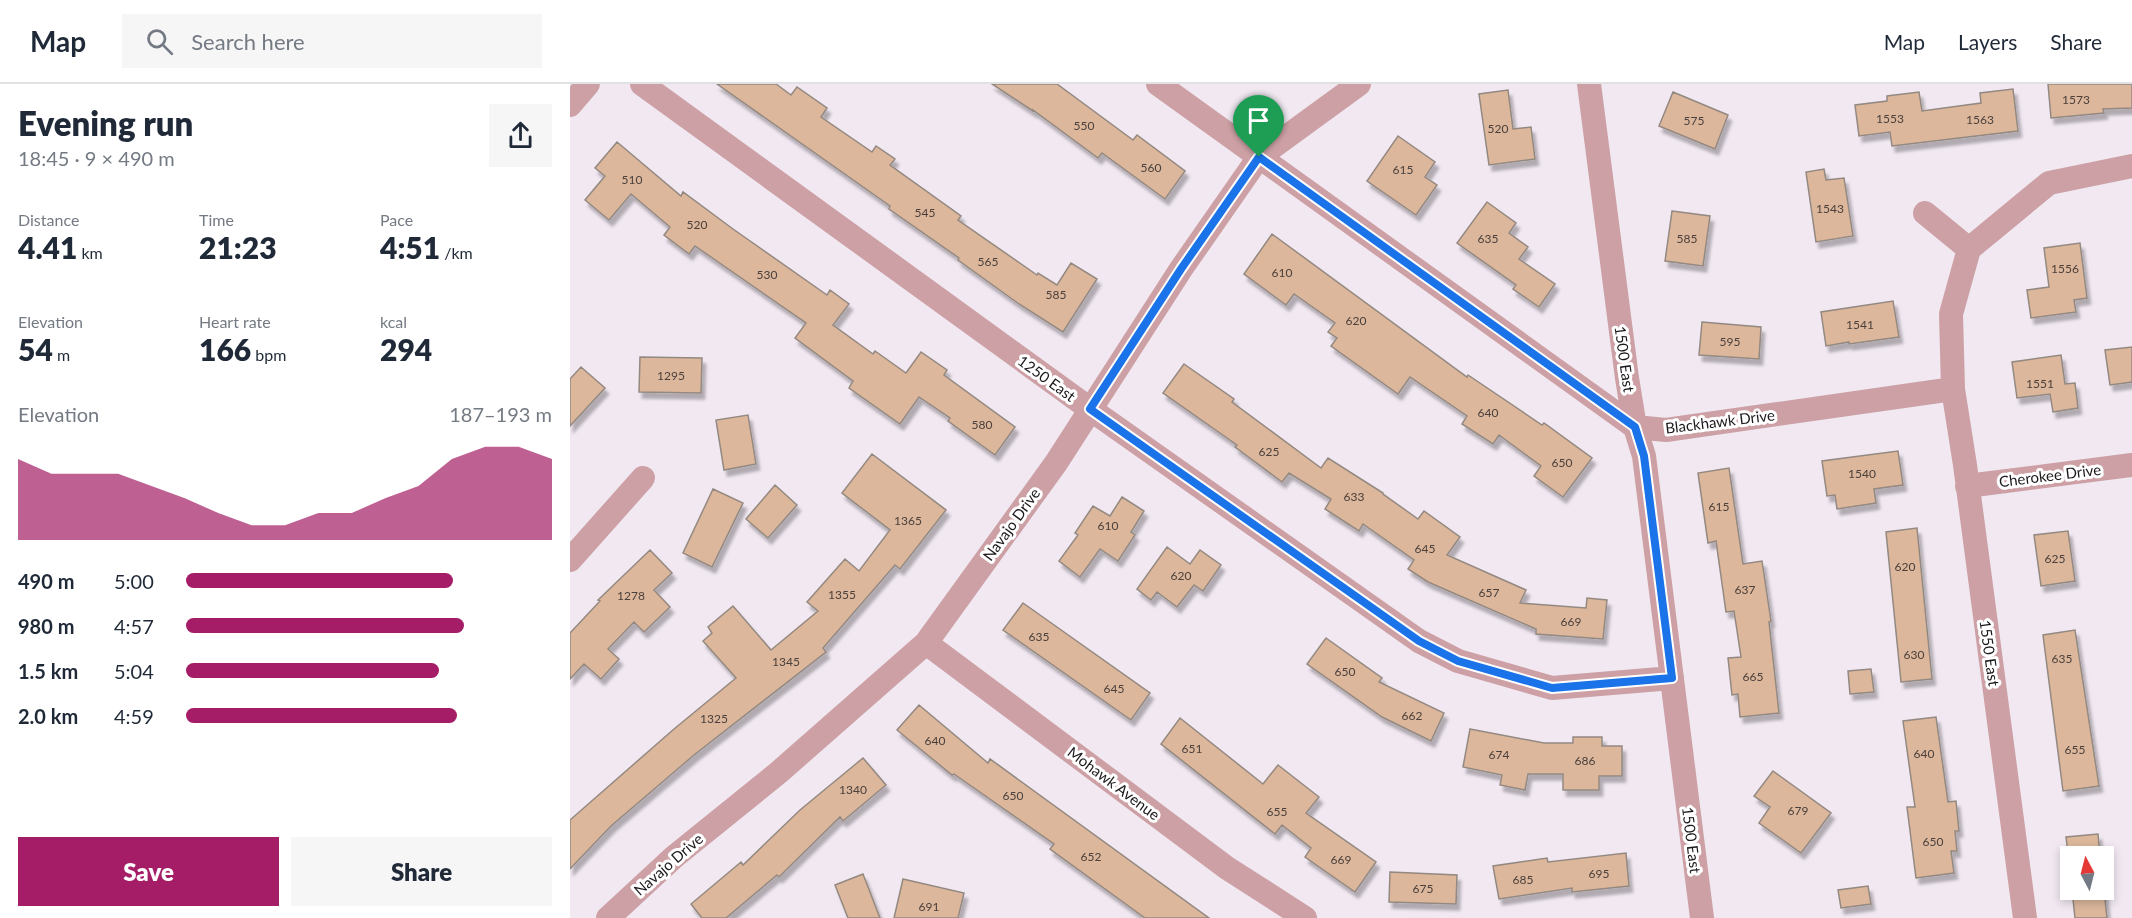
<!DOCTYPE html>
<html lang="en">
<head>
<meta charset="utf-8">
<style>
  :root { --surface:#fff; --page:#f6f6f7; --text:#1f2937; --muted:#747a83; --line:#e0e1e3; --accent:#a51d66 }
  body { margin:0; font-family:Lato,sans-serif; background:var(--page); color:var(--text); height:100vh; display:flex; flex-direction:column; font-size:22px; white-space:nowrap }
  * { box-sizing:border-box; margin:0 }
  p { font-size:20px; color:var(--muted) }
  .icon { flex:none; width:33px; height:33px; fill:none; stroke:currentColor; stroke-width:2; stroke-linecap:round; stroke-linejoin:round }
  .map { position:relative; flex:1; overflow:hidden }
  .drawer { display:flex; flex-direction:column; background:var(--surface); width:570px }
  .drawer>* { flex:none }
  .needle { width:39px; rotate:353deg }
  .tools { position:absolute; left:1490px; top:762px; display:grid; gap:12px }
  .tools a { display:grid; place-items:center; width:54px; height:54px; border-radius:0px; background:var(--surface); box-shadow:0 3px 9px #0003; font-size:30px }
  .pin { position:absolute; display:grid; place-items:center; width:51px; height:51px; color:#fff; margin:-62px -26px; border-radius:50% 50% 50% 0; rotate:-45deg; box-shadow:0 0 6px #0007 }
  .pin .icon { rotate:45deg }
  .round { display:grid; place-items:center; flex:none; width:63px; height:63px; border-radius:0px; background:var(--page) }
  .overview { display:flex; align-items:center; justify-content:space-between; height:102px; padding:0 18px }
  h1 { font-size:33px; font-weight:800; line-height:45px }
  .stats { display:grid; grid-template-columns:repeat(3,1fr); gap:9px; height:102px; padding:6px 18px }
  .stats div { display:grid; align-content:center }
  .stats b { font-size:30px; font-weight:800 }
  .stats small { font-size:16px; font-weight:400 }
  .stats p { font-size:16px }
  .chart { height:168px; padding:12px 18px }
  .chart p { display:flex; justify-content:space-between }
  .chart svg { width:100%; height:108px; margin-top:6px; fill:var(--accent); opacity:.7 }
  .button { display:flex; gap:12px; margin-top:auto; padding:12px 18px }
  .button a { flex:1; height:69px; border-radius:0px; background:var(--accent); color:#fff; font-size:24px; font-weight:800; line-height:69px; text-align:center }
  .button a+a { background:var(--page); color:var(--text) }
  ul { padding:0 18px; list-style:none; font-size:20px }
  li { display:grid; grid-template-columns:96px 72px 1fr; align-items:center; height:45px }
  li i { height:15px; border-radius:8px; background:var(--accent) }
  header { display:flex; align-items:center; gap:36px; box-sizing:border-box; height:84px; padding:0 30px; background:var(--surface); border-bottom:2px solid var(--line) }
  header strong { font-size:28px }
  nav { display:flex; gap:33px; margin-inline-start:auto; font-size:21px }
  .search { width:420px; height:54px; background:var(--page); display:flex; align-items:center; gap:15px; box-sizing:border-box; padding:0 21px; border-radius:0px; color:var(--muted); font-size:22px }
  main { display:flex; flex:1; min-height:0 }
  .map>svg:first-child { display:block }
  .building { fill:#dcb79c; stroke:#948981; stroke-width:1.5; filter:url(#shadow) }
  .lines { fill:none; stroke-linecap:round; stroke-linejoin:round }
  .minor { stroke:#cca0a4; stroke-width:24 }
  .route-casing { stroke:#fff; stroke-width:12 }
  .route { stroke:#1a73e8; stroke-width:8 }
  .labels { text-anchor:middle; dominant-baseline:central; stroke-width:6; stroke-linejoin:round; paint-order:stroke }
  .number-label { font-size:12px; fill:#4b403b }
  .street-label { font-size:15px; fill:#1b181b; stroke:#fff }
</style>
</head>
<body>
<header>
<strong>Map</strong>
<div class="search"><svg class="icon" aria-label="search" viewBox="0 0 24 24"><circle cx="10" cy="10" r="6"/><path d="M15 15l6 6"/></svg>Search here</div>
<nav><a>Map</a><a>Layers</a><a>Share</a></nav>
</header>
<main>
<section class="drawer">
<div class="overview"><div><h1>Evening run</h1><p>18:45 · 9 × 490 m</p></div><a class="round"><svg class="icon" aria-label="share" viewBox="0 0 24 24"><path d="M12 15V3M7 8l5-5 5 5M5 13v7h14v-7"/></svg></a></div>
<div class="stats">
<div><p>Distance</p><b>4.41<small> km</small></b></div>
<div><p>Time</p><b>21:23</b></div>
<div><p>Pace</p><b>4:51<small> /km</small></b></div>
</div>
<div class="stats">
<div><p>Elevation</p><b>54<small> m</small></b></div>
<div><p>Heart rate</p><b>166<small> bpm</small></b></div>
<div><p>kcal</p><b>294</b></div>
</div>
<div class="chart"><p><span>Elevation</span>187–193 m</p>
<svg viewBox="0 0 160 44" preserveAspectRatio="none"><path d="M0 44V11L10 17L20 17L30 17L40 22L50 27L60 33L70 38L80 38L90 33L100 33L110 27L120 22L130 11L140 6L150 6L160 11V44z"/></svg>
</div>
<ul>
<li><b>490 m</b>5:00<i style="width:73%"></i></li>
<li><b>980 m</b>4:57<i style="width:76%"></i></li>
<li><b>1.5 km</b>5:04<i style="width:69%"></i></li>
<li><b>2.0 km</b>4:59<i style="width:74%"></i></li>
</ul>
<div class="button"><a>Save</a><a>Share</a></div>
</section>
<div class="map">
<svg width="1562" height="834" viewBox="0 0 1562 834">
  <defs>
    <filter id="shadow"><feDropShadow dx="3.5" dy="6" stdDeviation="1.5" flood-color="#0004"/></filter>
  </defs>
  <rect width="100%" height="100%" fill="#f1e8f2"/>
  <!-- building -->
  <path class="building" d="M 147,0 L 206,0 L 221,11 L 227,3 L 257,24 L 251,33 L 302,68 L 306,62 L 325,75 L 320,81 L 391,132 L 388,136 L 467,191 L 468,189 L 487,201 L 501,179 L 527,195 L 493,248 L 449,220 L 388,176 L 389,174 L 319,125 L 320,122 Z
    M 422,0 L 487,0 L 563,56 L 567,51 L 615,87 L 595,115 L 532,69 L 528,74 L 463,26 L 463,27 Z
    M 1478,0 L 1562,0 L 1562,24 L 1533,25 L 1534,29 L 1481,34 Z
    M 1443,5 L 1448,47 L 1322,62 L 1320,48 L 1289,52 L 1285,21 L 1317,17 L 1317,12 L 1349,8 L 1352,27 L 1411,19 L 1410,9 Z
    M 938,6 L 943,45 L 961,43 L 965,75 L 919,81 L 909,10 Z
    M 1103,8 L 1158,31 L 1145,65 L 1089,42 Z
    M 828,52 L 865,78 L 855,93 L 867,101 L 846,131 L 797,97 Z
    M 47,58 L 111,112 L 113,108 L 163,145 L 257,211 L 260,206 L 279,220 L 263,241 L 303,270 L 305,267 L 336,289 L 351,268 L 377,286 L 374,291 L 445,343 L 425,371 L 378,337 L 380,334 L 349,313 L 330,340 L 279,304 L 283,297 L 225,254 L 236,239 L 125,162 L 119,170 L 94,151 L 100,143 L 61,110 L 39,136 L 15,116 L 35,92 L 25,84 Z
    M 1254,85 L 1256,96 L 1274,94 L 1283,152 L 1246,158 L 1236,88 Z
    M 917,118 L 946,139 L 939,149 L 958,163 L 949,175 L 985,200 L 969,223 L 943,205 L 946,201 L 887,159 Z
    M 1102,127 L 1140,132 L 1133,182 L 1095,177 Z
    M 702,150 L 897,293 L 898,291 L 972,341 L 974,339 L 1022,374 L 993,413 L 964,392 L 971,382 L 929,351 L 923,360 L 892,340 L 897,332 L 840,293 L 828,310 L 761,262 L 767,254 L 758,248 L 765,239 L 724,210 L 716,221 L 674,190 Z
    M 1510,159 L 1517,214 L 1504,216 L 1506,228 L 1461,234 L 1457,206 L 1479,203 L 1474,164 Z
    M 1323,217 L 1329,253 L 1279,260 L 1279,258 L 1256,262 L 1251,228 Z
    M 1132,238 L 1191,243 L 1189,275 L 1129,271 Z
    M 1562,263 L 1562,298 L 1540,301 L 1535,266 Z
    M 1491,271 L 1495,300 L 1505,299 L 1508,324 L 1483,328 L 1480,310 L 1447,314 L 1442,278 Z
    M 70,273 L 132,274 L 131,309 L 69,308 Z
    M 614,280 L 664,315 L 662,318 L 751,384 L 758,374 L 813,409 L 813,410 L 848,435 L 854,427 L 890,453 L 877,471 L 956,506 L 950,519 L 1016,524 L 1017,514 L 1037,516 L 1033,555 L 966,550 L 966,545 L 858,498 L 838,485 L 844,476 L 793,440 L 789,447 L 755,425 L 761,415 L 719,389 L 712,398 L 665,363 L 667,361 L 593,309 Z
    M 11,283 L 35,304 L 0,342 L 0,295 Z
    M 178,331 L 186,380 L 154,386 L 146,336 Z
    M 1328,367 L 1333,401 L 1304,405 L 1306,419 L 1267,425 L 1265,411 L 1257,412 L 1252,377 Z
    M 302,370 L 376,426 L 330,485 L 325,481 L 253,564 L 256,568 L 124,671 L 41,742 L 0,785 L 0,736 L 104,645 L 166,594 L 133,557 L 142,549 L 138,543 L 163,522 L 201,566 L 248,527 L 237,518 L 275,475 L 289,487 L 320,446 L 272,409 Z
    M 1159,384 L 1173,480 L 1192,477 L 1201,537 L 1199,538 L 1209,629 L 1170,633 L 1168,610 L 1162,611 L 1158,574 L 1171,573 L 1164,527 L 1156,528 L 1146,457 L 1138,459 L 1128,389 Z
    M 205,401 L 227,421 L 198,454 L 176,435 Z
    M 143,405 L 173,419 L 142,483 L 113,469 Z
    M 552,413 L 574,427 L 561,448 L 565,451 L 548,477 L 530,465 L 510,493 L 489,477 L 508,451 L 505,449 L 523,422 L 540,432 Z
    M 1347,444 L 1362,595 L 1331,598 L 1316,448 Z
    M 1498,447 L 1505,497 L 1471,502 L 1464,451 Z
    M 597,463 L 620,480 L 630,466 L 651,481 L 633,507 L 624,501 L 607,523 L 587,508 L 581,516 L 567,505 Z
    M 80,466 L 102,489 L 84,506 L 100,523 L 74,548 L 64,538 L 38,565 L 49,575 L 31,595 L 14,580 L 0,595 L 0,549 L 30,517 L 28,516 Z
    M 453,519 L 580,609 L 561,636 L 433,546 Z
    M 1505,546 L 1529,702 L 1493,707 L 1473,551 Z
    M 756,554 L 812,594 L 809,598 L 874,629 L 861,657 L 812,633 L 737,580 Z
    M 1301,585 L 1304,608 L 1280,610 L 1278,587 Z
    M 349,621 L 418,679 L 420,675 L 639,834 L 575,834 L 480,765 L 484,760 L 384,690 L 382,691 L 327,646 Z
    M 1366,633 L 1378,718 L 1386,717 L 1389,747 L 1385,747 L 1387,767 L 1381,767 L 1384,789 L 1346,794 L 1337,723 L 1345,723 L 1333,637 Z
    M 610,634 L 693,700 L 708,681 L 749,713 L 736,729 L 806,778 L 785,808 L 735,773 L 741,764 L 712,741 L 705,750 L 591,660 Z
    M 900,645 L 974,659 L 1003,659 L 1003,653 L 1032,653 L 1032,662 L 1052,662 L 1052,692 L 1029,692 L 1029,706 L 993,706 L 993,690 L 958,690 L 955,706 L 930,701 L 932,691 L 893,683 Z
    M 293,674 L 316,701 L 273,737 L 270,733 L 209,793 L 207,791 L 156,834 L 132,834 L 121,820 L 171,778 L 173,781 L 230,726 Z
    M 1203,687 L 1261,729 L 1231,769 L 1189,739 L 1200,723 L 1184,712 Z
    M 1528,750 L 1530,772 L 1500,772 L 1500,787 L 1496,753 Z
    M 1056,769 L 1059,802 L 1002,808 L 1002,804 L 929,815 L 923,782 L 977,774 L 978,778 Z
    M 820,788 L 887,791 L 886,820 L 819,818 Z
    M 293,790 L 310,834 L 278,834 L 265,801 Z
    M 333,795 L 394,809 L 388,834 L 324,834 Z
    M 1533,797 L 1537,834 L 1505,834 L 1502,806 L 1533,806 Z
    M 1298,802 L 1301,820 L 1271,824 L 1268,806 Z"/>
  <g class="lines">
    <!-- minor -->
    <path class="minor" d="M 72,0 L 520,325 L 849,557 L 888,577 L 982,604 L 1102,594
      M 588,0 L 1065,343 L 1096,346 L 1383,305
      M 1019,0 L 1057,294 L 1065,343 L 1074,372 L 1132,834
      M 0,21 L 18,0
      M 1355,129 L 1399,165
      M 1397,402 L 1562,381
      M 0,476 L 73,394
      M 356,559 L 657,784 L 735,834
      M 38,834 L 104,773 L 208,689 L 356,559 L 486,379 L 611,185 L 689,73 L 789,0
      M 1455,834 L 1395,381 L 1383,305 L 1381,230 L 1399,165 L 1479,99 L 1562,82"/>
  </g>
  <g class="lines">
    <!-- route casing -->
    <g class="route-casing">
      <path id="route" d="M 689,73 L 1065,343 L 1074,372 L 1102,594 L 982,604 L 888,577 L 849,557 L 520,325 L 611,185 Z"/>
    </g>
    <!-- route -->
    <use href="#route" class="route"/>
  </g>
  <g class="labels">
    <!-- number labels -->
    <g class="number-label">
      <text x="1506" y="15">1573</text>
      <text x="1320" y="34">1553</text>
      <text x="1410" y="35">1563</text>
      <text x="1124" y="36">575</text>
      <text x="514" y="41">550</text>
      <text x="928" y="44">520</text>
      <text x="581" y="83">560</text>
      <text x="833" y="85">615</text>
      <text x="62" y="95">510</text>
      <text x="1260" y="124">1543</text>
      <text x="355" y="128">545</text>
      <text x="127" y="140">520</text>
      <text x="918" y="154">635</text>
      <text x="1117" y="154">585</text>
      <text x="418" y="177">565</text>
      <text x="1495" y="184">1556</text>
      <text x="712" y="188">610</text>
      <text x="197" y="190">530</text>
      <text x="486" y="210">585</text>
      <text x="786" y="236">620</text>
      <text x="1290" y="240">1541</text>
      <text x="1160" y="257">595</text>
      <text x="101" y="291">1295</text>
      <text x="1470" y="299">1551</text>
      <text x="918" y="328">640</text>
      <text x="412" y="340">580</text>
      <text x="699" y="367">625</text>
      <text x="992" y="378">650</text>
      <text x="1292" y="389">1540</text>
      <text x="784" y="412">633</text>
      <text x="1149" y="422">615</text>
      <text x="338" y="436">1365</text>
      <text x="538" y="441">610</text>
      <text x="855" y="464">645</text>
      <text x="1485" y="474">625</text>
      <text x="1335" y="482">620</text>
      <text x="611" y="491">620</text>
      <text x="1175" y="505">637</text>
      <text x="919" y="508">657</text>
      <text x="272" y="510">1355</text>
      <text x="61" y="511">1278</text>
      <text x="1001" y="537">669</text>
      <text x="469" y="552">635</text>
      <text x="1344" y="570">630</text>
      <text x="1492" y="574">635</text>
      <text x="216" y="577">1345</text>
      <text x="775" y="587">650</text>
      <text x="1183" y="592">665</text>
      <text x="544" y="604">645</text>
      <text x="842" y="631">662</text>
      <text x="144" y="634">1325</text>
      <text x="365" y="656">640</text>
      <text x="622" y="664">651</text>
      <text x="1505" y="665">655</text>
      <text x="1354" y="669">640</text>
      <text x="929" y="670">674</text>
      <text x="1015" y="676">686</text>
      <text x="283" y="705">1340</text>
      <text x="443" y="711">650</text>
      <text x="1228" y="726">679</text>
      <text x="707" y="727">655</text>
      <text x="1363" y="757">650</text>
      <text x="521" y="772">652</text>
      <text x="771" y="775">669</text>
      <text x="1029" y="789">695</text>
      <text x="953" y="795">685</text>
      <text x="853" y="804">675</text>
      <text x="359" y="822">691</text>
    </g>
    <!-- street labels -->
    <g class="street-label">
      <text transform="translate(1055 275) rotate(82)">1500 East</text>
      <text transform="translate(477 294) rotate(36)">1250 East</text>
      <text transform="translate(1150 337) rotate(-7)">Blackhawk Drive</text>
      <text transform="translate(1480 391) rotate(-7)">Cherokee Drive</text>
      <text transform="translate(441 440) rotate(-54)">Navajo Drive</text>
      <text transform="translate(1420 569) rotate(82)">1550 East</text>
      <text transform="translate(544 699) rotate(37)">Mohawk Avenue</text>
      <text transform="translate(1122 756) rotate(83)">1500 East</text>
      <text transform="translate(98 780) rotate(-41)">Navajo Drive</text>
    </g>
  </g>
</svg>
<div class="tools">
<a><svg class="needle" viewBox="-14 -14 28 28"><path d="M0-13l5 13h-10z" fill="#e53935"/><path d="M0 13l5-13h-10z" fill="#747a83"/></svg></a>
</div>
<div class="pin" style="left:689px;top:73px;background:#1e9e55"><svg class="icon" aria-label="arrive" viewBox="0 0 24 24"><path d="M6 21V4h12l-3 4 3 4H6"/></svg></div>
</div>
</main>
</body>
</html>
